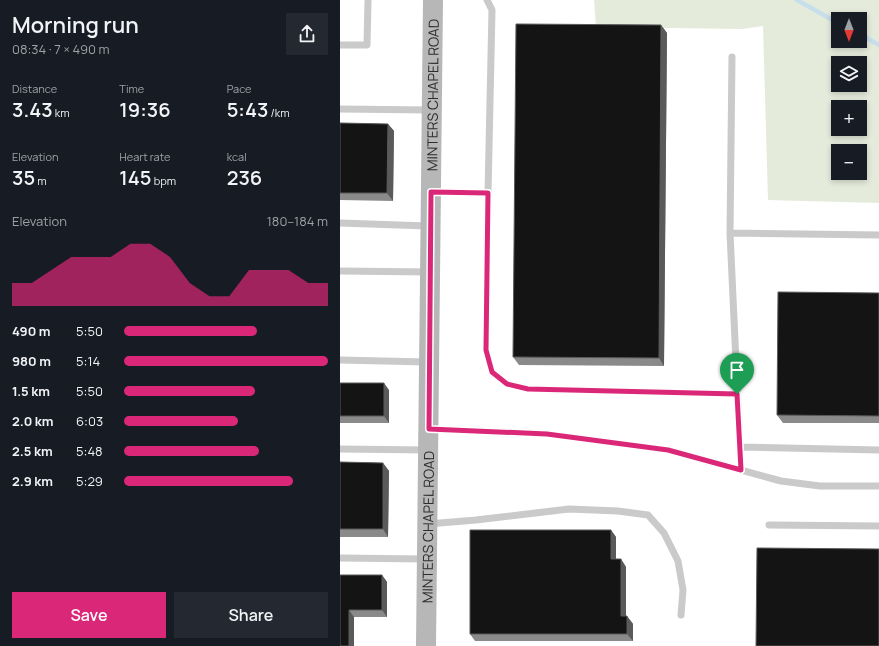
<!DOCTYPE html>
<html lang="en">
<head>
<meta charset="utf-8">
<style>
  :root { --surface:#171b24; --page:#242831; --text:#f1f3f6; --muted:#9ea1a6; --accent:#db2777 }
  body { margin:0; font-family:Manrope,sans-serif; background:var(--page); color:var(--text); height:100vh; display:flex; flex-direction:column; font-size:15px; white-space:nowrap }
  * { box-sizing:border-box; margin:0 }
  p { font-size:13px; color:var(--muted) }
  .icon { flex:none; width:22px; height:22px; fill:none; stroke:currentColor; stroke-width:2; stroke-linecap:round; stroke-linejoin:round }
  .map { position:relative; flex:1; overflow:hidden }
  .sheet { display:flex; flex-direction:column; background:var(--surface); width:340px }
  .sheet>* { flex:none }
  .needle { width:26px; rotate:180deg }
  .controls { position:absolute; left:491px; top:12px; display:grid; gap:8px }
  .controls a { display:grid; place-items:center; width:36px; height:36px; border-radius:0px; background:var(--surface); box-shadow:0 2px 6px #0003; font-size:20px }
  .pin { position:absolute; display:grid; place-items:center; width:34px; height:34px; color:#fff; margin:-41px -17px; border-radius:50% 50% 50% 0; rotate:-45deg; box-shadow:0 0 4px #0007 }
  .pin .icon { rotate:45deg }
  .round { display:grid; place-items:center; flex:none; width:42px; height:42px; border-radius:0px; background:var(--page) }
  .summary { display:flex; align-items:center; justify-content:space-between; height:68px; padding:0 12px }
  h1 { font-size:22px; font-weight:600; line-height:30px }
  .stats { display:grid; grid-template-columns:repeat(3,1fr); gap:6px; height:68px; padding:4px 12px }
  .stats div { display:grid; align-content:center }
  .stats b { font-size:20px; font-weight:600 }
  .stats small { font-size:11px; font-weight:400 }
  .stats p { font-size:11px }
  .chart { height:112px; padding:8px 12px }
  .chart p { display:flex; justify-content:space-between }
  .chart svg { width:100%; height:72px; margin-top:4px; fill:var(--accent); opacity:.7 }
  .primary-button { display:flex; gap:8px; margin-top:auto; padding:8px 12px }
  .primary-button a { flex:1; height:46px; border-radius:0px; background:var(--accent); color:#fff; font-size:16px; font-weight:600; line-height:46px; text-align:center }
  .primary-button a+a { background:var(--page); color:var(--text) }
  ul { padding:0 12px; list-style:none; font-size:13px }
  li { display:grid; grid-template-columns:64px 48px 1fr; align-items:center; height:30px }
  li i { height:10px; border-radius:5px; background:var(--accent) }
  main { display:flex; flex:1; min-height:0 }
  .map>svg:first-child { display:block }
  .green { fill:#e4ebdb; fill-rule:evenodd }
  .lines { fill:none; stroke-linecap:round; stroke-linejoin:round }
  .stream { stroke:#c7deeb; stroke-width:4.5 }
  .lane { stroke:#cacaca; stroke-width:7 }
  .secondary { stroke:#b7b7b7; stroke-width:20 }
  .wall { fill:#8a8a8a }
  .shaded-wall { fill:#5a5a5a }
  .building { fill:#141414; stroke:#5a5a5a }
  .route-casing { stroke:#fff; stroke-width:8 }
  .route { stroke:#db2777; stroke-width:5 }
  .labels { text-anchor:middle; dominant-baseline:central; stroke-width:4; stroke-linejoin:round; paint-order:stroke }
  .street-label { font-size:14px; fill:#2d2d2d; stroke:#fff }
</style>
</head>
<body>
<main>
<section class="sheet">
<div class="summary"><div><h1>Morning run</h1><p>08:34 · 7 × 490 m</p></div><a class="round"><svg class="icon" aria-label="share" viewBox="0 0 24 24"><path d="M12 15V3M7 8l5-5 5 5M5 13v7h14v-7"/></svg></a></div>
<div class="stats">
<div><p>Distance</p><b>3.43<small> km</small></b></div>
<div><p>Time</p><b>19:36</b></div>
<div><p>Pace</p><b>5:43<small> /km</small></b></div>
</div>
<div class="stats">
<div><p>Elevation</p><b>35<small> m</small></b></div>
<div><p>Heart rate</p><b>145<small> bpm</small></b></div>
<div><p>kcal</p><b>236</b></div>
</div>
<div class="chart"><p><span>Elevation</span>180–184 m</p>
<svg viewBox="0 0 160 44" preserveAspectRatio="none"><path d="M0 44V30L10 30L20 22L30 14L40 14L50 14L60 6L70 6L80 14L90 30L100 38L110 38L120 22L130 22L140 22L150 30L160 30V44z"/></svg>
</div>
<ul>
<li><b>490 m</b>5:50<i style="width:65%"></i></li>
<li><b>980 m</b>5:14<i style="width:100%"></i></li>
<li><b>1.5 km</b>5:50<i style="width:64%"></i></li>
<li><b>2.0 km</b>6:03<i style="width:56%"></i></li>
<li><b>2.5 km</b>5:48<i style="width:66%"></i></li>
<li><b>2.9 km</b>5:29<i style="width:83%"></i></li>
</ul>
<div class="primary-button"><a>Save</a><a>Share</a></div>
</section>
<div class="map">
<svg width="539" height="646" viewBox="0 0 539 646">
  <rect width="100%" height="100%" fill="#fff"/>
  <!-- green -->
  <path class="green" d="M 254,0 L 539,0 L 539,203 L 428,200 L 423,26 L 402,29 L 256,27 ZM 498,19 L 520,19 L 520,41 L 498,41 ZM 498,63 L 520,63 L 520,85 L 498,85 ZM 498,107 L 520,107 L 520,129 L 498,129 ZM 498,151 L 520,151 L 520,173 L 498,173 Z"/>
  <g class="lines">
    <!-- stream -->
    <path class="stream" d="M 457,0 L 498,23
      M 520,34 L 539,45"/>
    <!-- lane -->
    <path class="lane" d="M 147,0 L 152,10 L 148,193
      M 0,45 L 27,45 L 28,0
      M 0,109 L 90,110
      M 92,192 L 148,193 L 146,350 L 152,372 L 167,384 L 188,389 L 397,394
      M 0,223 L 88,226
      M 390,233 L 392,57
      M 0,271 L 90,272
      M 0,360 L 87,362
      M 89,429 L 207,434 L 328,450 L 441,481 L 480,486 L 539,486
      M 400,447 L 539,450
      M 0,449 L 88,450
      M 401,470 L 390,233 L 539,235
      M 88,524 L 136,520 L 229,509 L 278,511 L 308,515 L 324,533 L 338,561 L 343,590 L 341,615
      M 429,525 L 539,526
      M 0,558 L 85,559"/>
    <!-- secondary -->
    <path class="secondary" id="s1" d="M 86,646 L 93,0"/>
  </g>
  <!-- wall -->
  <path class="wall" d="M 321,25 L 327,33 L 324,366 L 179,365 L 173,357 Z
    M 0,123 L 48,124 L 54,131 L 53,201 L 0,200 Z
    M 539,293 L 539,423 L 443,423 L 437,415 Z
    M 0,383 L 49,390 L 49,423 L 0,423 Z
    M 0,462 L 43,463 L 49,471 L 48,537 L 0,537 Z
    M 271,530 L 276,537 L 276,559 L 281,559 L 286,567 L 286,616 L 287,616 L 293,624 L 293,641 L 135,641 L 130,634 Z
    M 0,575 L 42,575 L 47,582 L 47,617 L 14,617 L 14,646 Z"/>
  <!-- shaded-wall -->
  <path class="shaded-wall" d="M 321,25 L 327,33 L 324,366 L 319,358 Z
    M 48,124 L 54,131 L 53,201 L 47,193 Z
    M 44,383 L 49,390 L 49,423 L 44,416 Z
    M 43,463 L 49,471 L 48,537 L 43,529 Z
    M 271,530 L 276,537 L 276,567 L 271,559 Z
    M 281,559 L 286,567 L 286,624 L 281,616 Z
    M 42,575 L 47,582 L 47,617 L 42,610 Z
    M 9,610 L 14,617 L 14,646 L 9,646 Z
    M 287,616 L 293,624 L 293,641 L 287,634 Z"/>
  <!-- building -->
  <path class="building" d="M 176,24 L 321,25 L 319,358 L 173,357 Z
    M 0,123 L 48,124 L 47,193 L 0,193 Z
    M 438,292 L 539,293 L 539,416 L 437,415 Z
    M 0,383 L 44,383 L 44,416 L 0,416 Z
    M 0,462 L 43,463 L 43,529 L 0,529 Z
    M 130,530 L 271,530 L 271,559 L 281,559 L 281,616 L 287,616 L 287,634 L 130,634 Z
    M 417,548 L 539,549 L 539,646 L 416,646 Z
    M 0,575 L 42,575 L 42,610 L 9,610 L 9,646 L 0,646 Z"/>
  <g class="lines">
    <!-- route casing -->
    <g class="route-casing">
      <path id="route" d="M 91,192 L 148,193 L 146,350 L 152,372 L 167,384 L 188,389 L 397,394 L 401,470 L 328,450 L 207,434 L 89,429 Z"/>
    </g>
    <!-- route -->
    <use href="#route" class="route"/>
  </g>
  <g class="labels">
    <!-- street labels -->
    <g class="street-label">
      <text stroke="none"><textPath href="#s1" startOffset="551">MINTERS CHAPEL ROAD</textPath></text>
      <text stroke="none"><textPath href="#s1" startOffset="119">MINTERS CHAPEL ROAD</textPath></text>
    </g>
  </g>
</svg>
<div class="controls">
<a><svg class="needle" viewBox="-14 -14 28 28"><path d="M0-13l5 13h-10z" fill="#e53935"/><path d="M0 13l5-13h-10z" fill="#9ea1a6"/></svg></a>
<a><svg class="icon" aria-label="layers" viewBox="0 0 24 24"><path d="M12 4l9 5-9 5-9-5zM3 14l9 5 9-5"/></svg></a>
<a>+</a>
<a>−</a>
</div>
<div class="pin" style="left:397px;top:394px;background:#1e9e55"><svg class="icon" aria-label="arrive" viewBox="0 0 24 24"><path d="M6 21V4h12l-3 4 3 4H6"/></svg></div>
</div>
</main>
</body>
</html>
